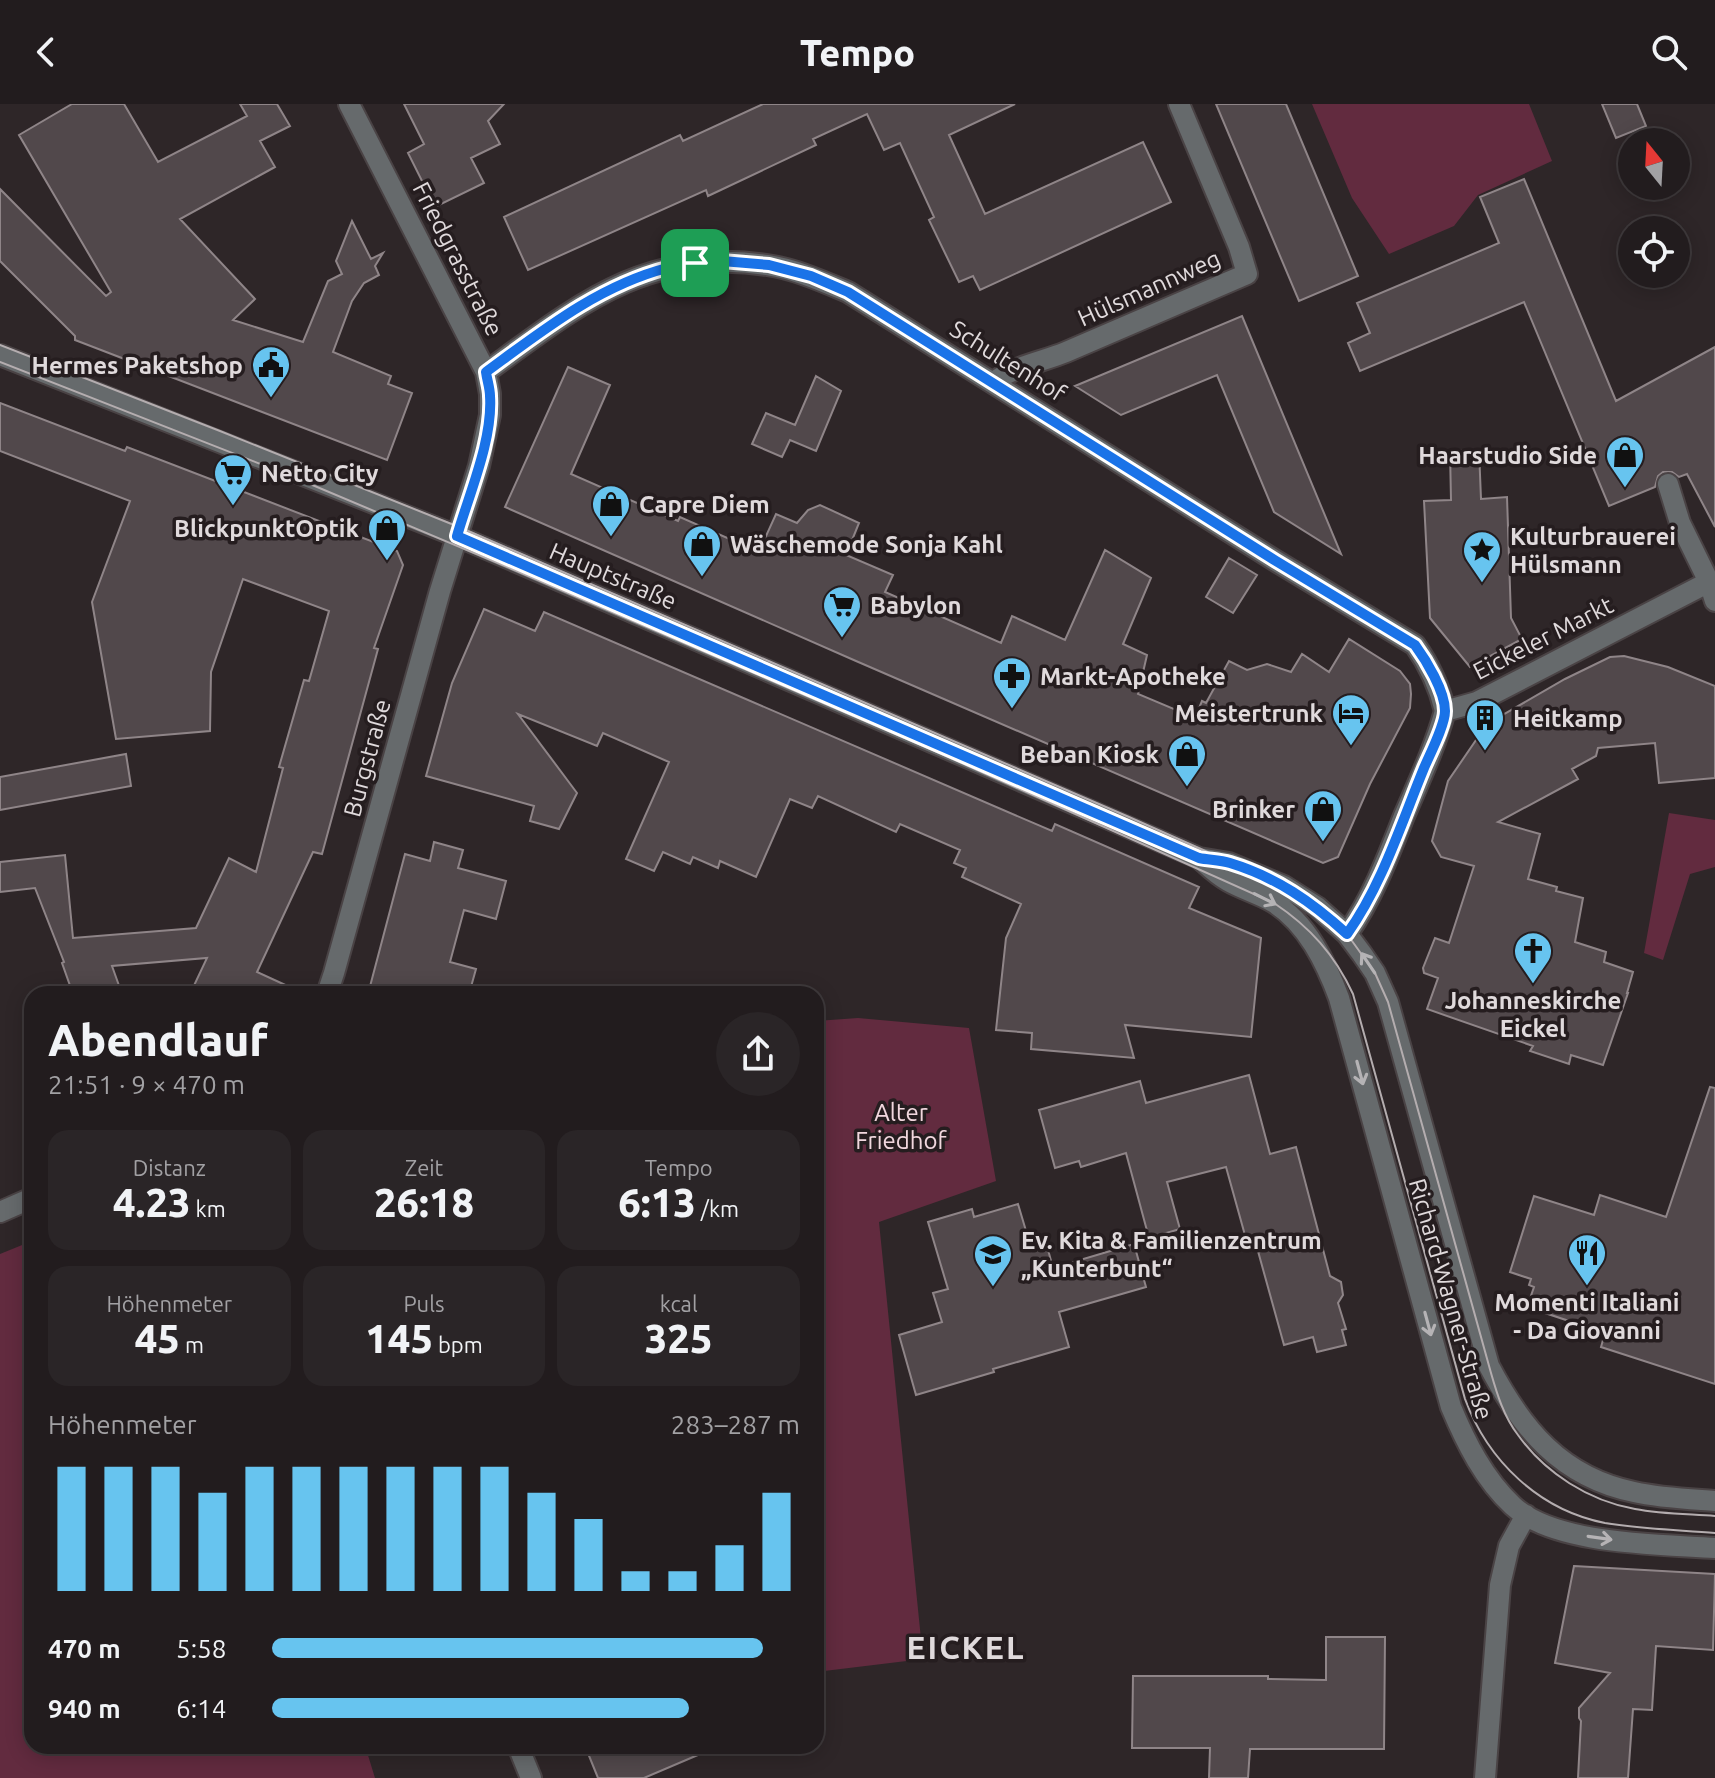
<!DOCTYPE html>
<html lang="de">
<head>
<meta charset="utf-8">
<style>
  :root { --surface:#221c1e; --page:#2a2527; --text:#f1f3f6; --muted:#a2a1a4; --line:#3f3a3c; --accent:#67c4ef }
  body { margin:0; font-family:Ubuntu,sans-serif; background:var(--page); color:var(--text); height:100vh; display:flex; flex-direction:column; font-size:30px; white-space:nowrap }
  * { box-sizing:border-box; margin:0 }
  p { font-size:26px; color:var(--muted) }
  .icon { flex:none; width:44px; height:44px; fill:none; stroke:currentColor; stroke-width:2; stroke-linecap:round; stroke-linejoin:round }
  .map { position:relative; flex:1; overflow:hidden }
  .details { position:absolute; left:24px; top:882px; width:800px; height:768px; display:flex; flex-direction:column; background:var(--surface); border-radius:24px; box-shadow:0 4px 20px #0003,0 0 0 2px var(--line) }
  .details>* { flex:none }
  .needle { width:52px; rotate:342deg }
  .tools { position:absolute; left:1618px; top:24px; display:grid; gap:16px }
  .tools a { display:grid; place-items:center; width:72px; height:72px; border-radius:50%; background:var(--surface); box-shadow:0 4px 20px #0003,0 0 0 2px var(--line); font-size:40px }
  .pin { position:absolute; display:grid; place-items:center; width:68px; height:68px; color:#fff; margin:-34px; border-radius:16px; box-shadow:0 4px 12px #0006 }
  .round { display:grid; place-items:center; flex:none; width:84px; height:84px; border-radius:42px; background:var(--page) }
  .head { display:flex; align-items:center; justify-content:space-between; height:136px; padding:0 24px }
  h1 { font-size:44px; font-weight:800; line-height:60px }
  .metrics { display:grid; grid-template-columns:repeat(3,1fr); gap:12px; height:136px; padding:8px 24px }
  .metrics div { display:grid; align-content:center; border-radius:20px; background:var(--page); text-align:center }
  .metrics b { font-size:40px; font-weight:800 }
  .metrics small { font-size:22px; font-weight:400 }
  .metrics p { font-size:22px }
  .chart { height:224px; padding:16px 24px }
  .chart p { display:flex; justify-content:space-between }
  .chart svg { width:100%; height:144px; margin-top:8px; stroke:var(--accent); stroke-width:6 }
  ul { padding:0 24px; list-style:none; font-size:26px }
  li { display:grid; grid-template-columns:128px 96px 1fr; align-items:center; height:60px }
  li i { height:20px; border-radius:10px; background:var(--accent) }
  header { display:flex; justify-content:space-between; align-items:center; height:104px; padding:0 24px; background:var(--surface); font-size:36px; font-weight:800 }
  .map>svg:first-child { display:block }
  .green { fill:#622b3f }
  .building { fill:#51484b; stroke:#8f8588; stroke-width:2 }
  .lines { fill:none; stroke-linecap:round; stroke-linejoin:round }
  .minor-casing { stroke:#4a4345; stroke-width:24 }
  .minor { stroke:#666a6c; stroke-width:20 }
  .tram { stroke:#b4adaf; stroke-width:2 }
  .oneway { stroke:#b5b3b5 }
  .route-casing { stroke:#fff; stroke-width:16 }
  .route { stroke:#1a73e8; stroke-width:10 }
  .labels { text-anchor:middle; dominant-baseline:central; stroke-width:7; stroke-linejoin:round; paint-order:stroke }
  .street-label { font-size:24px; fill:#e0dadc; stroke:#251d1f }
  .poi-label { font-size:24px; font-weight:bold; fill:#e0dadc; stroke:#251d1f; text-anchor:start }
  .park-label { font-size:24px; fill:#f1d7de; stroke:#251d1f }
  .district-label { font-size:32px; font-weight:bold; letter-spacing:2px; fill:#e0dadc; stroke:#251d1f }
</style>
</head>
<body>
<header><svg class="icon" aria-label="back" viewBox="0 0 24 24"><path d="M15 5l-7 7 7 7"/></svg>Tempo<svg class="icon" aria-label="search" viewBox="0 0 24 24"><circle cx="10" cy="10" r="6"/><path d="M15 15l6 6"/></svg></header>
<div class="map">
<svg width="1715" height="1674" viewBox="0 0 1715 1674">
  <rect width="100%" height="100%" fill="#2e2628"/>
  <!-- green -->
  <path class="green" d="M 1312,0 L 1529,0 L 1552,57 L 1478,91 L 1454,122 L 1389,150 L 1352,94 Z
    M 1669,709 L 1715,716 L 1715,763 L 1690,770 L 1663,856 L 1644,849 Z
    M 858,914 L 969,924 L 996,1077 L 879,1118 L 923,1555 L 816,1568 L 816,917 Z
    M 32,1137 L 32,1642 L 369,1642 L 367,1648 L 375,1674 L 0,1674 L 0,1150 Z"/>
  <!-- building -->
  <path class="building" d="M 72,0 L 124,0 L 158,58 L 247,12 L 240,0 L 277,0 L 290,22 L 260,37 L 275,63 L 180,115 L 255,195 L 233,216 L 303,238 L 328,177 L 342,170 L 336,157 L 352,117 L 371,155 L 383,149 L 375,162 L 379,171 L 364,179 L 352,197 L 333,248 L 391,272 L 388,280 L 412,289 L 387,356 L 75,236 L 75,232 L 0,157 L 0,85 L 106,192 L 111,188 L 19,31 Z
    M 404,0 L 504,0 L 488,17 L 500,40 L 471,54 L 484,79 L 435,103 L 408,49 L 424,40 Z
    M 763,0 L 1015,0 L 949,31 L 985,110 L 1143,38 L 1171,98 L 980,186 L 973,172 L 959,178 L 929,116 L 934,113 L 900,39 L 884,46 L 867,10 L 813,35 L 816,41 L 708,92 L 706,86 L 528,166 L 504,113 L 680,31 L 683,37 Z
    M 1216,0 L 1286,0 L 1358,172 L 1299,197 Z
    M 1602,0 L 1637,0 L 1646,22 L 1616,34 Z
    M 1524,75 L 1616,297 L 1715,243 L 1715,423 L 1687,370 L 1679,373 L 1672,368 L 1663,368 L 1658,372 L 1655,383 L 1609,402 L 1524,198 L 1360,267 L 1348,239 L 1370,229 L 1357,199 L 1499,139 L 1480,93 Z
    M 1242,212 L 1341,450 L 1274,408 L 1217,271 L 1121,311 L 1075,282 Z
    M 568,263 L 610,281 L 571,370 L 678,417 L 680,413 L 743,441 L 746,436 L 761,443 L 776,410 L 797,419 L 808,406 L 820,401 L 859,419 L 846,451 L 893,471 L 885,488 L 1001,539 L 1012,512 L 1065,536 L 1105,446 L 1151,474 L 1123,540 L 1147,551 L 1138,590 L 1195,614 L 1202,597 L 1206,599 L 1229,557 L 1247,566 L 1267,560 L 1291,568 L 1302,550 L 1329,568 L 1349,535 L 1400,567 L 1410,580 L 1411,590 L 1410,604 L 1370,680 L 1338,753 L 1323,759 L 856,557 L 505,403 Z
    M 816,272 L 841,287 L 816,347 L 790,336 L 782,353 L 752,340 L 766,309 L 795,321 Z
    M 0,299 L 125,347 L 127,343 L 397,447 L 403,461 L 374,544 L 378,545 L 322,750 L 313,748 L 257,868 L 305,890 L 190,890 L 207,854 L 112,862 L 122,890 L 73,890 L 62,859 L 64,858 L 35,784 L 0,788 L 0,758 L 65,751 L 73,834 L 196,824 L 229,754 L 256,768 L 283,664 L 279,663 L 304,576 L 309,577 L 329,507 L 243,475 L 211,568 L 210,627 L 116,635 L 92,498 L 130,397 L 0,347 Z
    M 1479,346 L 1481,395 L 1507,393 L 1511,514 L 1522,535 L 1470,563 L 1430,514 L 1424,397 L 1451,396 L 1450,347 Z
    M 1229,454 L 1257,471 L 1233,509 L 1206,493 Z
    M 484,505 L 535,527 L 544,508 L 1052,727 L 1055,720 L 1199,783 L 1189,804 L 1261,834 L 1251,933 L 1125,921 L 1134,954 L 1031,945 L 1032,929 L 996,926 L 1006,834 L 1021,800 L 962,773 L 966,764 L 954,759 L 960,746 L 900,720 L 896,728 L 818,692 L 812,704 L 790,695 L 756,773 L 720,757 L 718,764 L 693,753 L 690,760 L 663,748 L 654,767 L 626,755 L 669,658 L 603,629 L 597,642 L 518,610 L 577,689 L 559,725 L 530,717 L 534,702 L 426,672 L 452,579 Z
    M 1624,552 L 1668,563 L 1715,582 L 1715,674 L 1659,679 L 1655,639 L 1598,644 L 1596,652 L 1572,665 L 1578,675 L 1498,718 L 1540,730 L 1528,775 L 1557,783 L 1556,787 L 1583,794 L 1575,838 L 1606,848 L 1604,858 L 1633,868 L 1627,889 L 1628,889 L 1603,961 L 1571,951 L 1569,960 L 1530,947 L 1533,942 L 1427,905 L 1438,874 L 1424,869 L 1423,864 L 1435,834 L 1449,839 L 1474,762 L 1441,753 L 1432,737 L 1448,677 L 1487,620 L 1565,575 L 1610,553 Z
    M 126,650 L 131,682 L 0,706 L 0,673 Z
    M 434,738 L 463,746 L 458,764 L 506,777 L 496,815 L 464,806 L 450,858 L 476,865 L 469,890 L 368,890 L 405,750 L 430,757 Z
    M 1249,971 L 1270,1050 L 1296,1043 L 1330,1172 L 1341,1178 L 1343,1191 L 1338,1199 L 1346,1225 L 1342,1226 L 1346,1241 L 1317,1248 L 1313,1233 L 1284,1241 L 1256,1140 L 1248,1142 L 1226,1063 L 1167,1078 L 1180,1125 L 1149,1134 L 1126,1049 L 1081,1063 L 1079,1057 L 1055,1064 L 1039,1006 L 1140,977 L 1146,999 Z
    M 1710,983 L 1715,984 L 1715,1280 L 1601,1243 L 1605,1229 L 1527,1203 L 1534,1183 L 1529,1181 L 1531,1175 L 1510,1168 L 1534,1092 L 1594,1111 L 1600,1091 L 1666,1113 Z
    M 1018,1100 L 1032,1147 L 1047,1142 L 1053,1164 L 1134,1140 L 1146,1183 L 1059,1208 L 1069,1243 L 993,1265 L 994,1268 L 916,1291 L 899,1231 L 942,1218 L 933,1189 L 948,1185 L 928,1118 L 972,1105 L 974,1113 Z
    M 1574,1462 L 1715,1470 L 1713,1546 L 1656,1542 L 1652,1606 L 1633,1605 L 1628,1674 L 1578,1674 L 1581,1617 L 1579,1614 L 1579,1604 L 1610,1569 L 1555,1559 Z
    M 1326,1533 L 1385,1533 L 1384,1645 L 1250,1645 L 1248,1674 L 1209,1674 L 1210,1644 L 1132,1644 L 1133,1572 L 1268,1572 L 1268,1575 L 1326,1576 Z
    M 585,1642 L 719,1642 L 644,1674 L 598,1674 Z"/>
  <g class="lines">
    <!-- minor casing -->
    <g class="minor-casing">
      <path id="minor" d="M 0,251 L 457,432 L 1199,754 L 1229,759 L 1284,782 L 1317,803 L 1347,830 L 1362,850 L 1375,869 L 1388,898 L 1489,1262 C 1522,1325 1561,1373 1634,1388 C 1661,1394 1688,1395 1715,1397
        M 486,268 C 577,202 646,143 767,161 C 795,165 822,177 848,188 L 1276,457 L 1415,541 C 1430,562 1439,582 1445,607
        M 993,279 C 1013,262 1042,258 1066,248 L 1247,170 L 1239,143 L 1179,0
        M 1668,380 L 1680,419 L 1709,478 L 1715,497
        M 1445,607 L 1477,598 L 1709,478
        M 1199,754 C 1208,762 1217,771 1228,777 C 1242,785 1259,790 1273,798 C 1307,819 1326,859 1339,894 L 1451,1303 C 1466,1339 1484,1375 1513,1402 C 1555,1441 1659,1440 1715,1444
        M 1347,830 C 1372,795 1388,753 1404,712 C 1419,677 1435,643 1445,607
        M 327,890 L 334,869 L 440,487 L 479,362 L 490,311 L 490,290 L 486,268 L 349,0
        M 0,1108 L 32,1094
        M 518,1642 L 531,1674
        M 1485,1674 L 1500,1481 L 1509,1442 L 1526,1411"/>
    </g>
    <!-- minor -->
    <use href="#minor" class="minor"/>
    <!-- tram -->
    <path class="tram" d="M 0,241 L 220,327 L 459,423 L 1129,713 L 1284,782 L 1317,803 L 1347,830 L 1375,869 L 1388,898 L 1491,1269 C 1497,1290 1504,1313 1518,1331 C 1545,1369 1589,1397 1635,1405 C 1661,1410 1688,1410 1715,1412
      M 0,258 L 291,372 L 526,471 L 937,648 L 1274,799 C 1310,823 1335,851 1353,890 L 1465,1295 C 1488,1357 1539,1406 1605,1419 C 1641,1425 1679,1426 1715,1429"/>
  </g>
  <!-- one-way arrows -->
  <defs><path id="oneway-shaft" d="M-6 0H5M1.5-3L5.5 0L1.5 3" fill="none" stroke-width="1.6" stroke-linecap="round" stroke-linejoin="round" transform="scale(2)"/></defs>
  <g class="oneway">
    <use href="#oneway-shaft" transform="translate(1265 795) rotate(27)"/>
    <use href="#oneway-shaft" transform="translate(1368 859) rotate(-124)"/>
    <use href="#oneway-shaft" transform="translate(1360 969) rotate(75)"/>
    <use href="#oneway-shaft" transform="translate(1428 1220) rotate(75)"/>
    <use href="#oneway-shaft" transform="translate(1600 1434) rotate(8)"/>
  </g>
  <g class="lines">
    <!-- route casing -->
    <g class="route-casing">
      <path id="route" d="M 722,157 L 769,161 L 811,172 L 848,188 L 1276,457 L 1415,541 C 1426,556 1445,587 1445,607 C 1445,621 1430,650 1424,664 C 1401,720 1382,781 1347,830 C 1312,798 1276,773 1230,759 C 1220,756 1209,756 1199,754 L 457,432 C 469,390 493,336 490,292 C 490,284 487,276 486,268 C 542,227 598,182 667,164 C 685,159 704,158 722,157 Z"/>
    </g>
    <!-- route -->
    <use href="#route" class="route"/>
  </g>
  <!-- icons -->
  <defs>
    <g id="civic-pin" transform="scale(2)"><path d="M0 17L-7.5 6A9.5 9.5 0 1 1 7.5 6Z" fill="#67c4ef" stroke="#251d1f"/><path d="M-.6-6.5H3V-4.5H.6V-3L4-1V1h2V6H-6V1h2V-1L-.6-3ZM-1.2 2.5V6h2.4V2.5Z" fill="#111"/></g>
    <g id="shop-pin" transform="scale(2)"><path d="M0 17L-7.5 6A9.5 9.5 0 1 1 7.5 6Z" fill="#67c4ef" stroke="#251d1f"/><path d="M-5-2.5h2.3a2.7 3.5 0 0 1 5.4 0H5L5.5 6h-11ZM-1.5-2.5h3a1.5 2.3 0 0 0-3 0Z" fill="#111"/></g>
    <g id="supermarket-pin" transform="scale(2)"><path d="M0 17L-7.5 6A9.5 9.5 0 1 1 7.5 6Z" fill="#67c4ef" stroke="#251d1f"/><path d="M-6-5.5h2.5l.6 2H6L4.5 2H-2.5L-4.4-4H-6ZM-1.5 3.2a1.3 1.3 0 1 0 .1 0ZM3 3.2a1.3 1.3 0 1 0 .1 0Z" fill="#111"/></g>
    <g id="sight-pin" transform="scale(2)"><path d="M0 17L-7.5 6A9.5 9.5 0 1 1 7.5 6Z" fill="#67c4ef" stroke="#251d1f"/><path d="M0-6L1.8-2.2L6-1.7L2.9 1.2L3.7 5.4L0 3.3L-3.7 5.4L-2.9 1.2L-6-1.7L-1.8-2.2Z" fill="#111"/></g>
    <g id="pharmacy-pin" transform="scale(2)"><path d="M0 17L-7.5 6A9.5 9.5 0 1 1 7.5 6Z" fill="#67c4ef" stroke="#251d1f"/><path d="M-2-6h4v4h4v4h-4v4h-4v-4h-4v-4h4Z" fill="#111"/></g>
    <g id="hotel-pin" transform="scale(2)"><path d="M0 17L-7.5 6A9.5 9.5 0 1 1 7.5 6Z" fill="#67c4ef" stroke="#251d1f"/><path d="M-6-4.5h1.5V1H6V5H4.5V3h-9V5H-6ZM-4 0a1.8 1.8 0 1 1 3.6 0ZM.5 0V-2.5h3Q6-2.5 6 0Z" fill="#111"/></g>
    <g id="building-pin" transform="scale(2)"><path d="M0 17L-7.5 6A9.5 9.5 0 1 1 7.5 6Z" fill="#67c4ef" stroke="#251d1f"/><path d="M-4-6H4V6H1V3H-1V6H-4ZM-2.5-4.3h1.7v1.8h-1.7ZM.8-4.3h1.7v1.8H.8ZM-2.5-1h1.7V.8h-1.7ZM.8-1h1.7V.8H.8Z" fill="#111"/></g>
    <g id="church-pin" transform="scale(2)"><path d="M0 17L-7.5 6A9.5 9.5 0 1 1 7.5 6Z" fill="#67c4ef" stroke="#251d1f"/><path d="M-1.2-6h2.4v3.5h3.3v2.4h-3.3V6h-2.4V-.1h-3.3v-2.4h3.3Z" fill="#111"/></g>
    <g id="restaurant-pin" transform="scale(2)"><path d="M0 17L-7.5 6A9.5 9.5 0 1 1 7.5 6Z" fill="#67c4ef" stroke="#251d1f"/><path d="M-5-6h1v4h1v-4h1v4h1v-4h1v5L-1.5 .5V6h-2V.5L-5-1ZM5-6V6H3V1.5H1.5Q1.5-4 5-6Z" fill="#111"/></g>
    <g id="school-pin" transform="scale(2)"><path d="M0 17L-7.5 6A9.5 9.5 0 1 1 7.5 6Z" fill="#67c4ef" stroke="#251d1f"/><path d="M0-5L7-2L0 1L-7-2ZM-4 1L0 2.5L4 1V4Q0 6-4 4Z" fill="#111"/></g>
  </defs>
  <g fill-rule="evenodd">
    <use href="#civic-pin" x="271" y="261"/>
    <use href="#shop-pin" x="1625" y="351"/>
    <use href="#supermarket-pin" x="233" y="369"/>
    <use href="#shop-pin" x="611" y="400"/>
    <use href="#shop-pin" x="387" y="424"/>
    <use href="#shop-pin" x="702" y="440"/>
    <use href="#sight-pin" x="1482" y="446"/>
    <use href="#supermarket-pin" x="842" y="501"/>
    <use href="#pharmacy-pin" x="1012" y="572"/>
    <use href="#hotel-pin" x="1351" y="609"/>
    <use href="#building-pin" x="1485" y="614"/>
    <use href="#shop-pin" x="1187" y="650"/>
    <use href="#shop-pin" x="1323" y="705"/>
    <use href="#church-pin" x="1533" y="847"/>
    <use href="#restaurant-pin" x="1587" y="1149"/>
    <use href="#school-pin" x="993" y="1150"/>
  </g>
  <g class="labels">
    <!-- street labels -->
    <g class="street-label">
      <text transform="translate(458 155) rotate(63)">Friedgrasstraße</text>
      <text transform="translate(1149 184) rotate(-24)">Hülsmannweg</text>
      <text transform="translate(1008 257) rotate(32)">Schultenhof</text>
      <text transform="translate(613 472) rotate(23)">Hauptstraße</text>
      <text transform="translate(1543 534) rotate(-27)">Eickeler Markt</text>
      <text transform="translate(367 654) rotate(-75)">Burgstraße</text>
      <text transform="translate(1451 1195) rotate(74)">Richard-Wagner-Straße</text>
    </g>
    <!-- poi labels -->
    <g class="poi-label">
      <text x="243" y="261" text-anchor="end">Hermes Paketshop</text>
      <text x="1597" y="351" text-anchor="end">Haarstudio Side</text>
      <text x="261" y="369">Netto City</text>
      <text x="639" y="400">Capre Diem</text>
      <text x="359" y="424" text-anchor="end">BlickpunktOptik</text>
      <text x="1510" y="432">Kulturbrauerei<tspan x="1510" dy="28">Hülsmann</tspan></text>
      <text x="730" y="440">Wäschemode Sonja Kahl</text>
      <text x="870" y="501">Babylon</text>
      <text x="1040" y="572">Markt-Apotheke</text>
      <text x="1323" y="609" text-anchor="end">Meistertrunk</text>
      <text x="1513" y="614">Heitkamp</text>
      <text x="1159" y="650" text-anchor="end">Beban Kiosk</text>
      <text x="1295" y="705" text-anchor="end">Brinker</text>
      <text x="1533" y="896" text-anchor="middle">Johanneskirche<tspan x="1533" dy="28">Eickel</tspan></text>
      <text x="1021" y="1136">Ev. Kita &amp; Familienzentrum<tspan x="1021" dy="28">„Kunterbunt“</tspan></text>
      <text x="1587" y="1198" text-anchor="middle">Momenti Italiani<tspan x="1587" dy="28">- Da Giovanni</tspan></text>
    </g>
    <!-- park labels -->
    <g class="park-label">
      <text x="901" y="1008">Alter<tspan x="901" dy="28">Friedhof</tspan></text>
    </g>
    <!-- district labels -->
    <g class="district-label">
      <text x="966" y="1543">EICKEL</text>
    </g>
  </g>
</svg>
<div class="tools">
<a><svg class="needle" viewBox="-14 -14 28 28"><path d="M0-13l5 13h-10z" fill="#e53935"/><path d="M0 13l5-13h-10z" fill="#a2a1a4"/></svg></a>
<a><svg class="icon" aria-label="locate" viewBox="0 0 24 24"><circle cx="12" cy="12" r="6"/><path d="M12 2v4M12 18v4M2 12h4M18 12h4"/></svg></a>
</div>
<div class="pin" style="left:695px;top:159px;background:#1e9e55"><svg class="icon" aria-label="arrive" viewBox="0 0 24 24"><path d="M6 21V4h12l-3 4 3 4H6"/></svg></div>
<section class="details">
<div class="head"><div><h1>Abendlauf</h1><p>21:51 · 9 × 470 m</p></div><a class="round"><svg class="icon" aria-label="share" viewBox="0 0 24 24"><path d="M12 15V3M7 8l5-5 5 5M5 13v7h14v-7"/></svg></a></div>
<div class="metrics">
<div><p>Distanz</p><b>4.23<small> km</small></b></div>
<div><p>Zeit</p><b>26:18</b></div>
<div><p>Tempo</p><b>6:13<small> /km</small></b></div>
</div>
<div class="metrics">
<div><p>Höhenmeter</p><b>45<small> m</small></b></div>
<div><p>Puls</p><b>145<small> bpm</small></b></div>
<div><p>kcal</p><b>325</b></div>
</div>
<div class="chart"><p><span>Höhenmeter</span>283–287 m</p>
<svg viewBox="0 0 160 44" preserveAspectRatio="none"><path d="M5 44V6M15 44V6M25 44V6M35 44V14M45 44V6M55 44V6M65 44V6M75 44V6M85 44V6M95 44V6M105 44V14M115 44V22M125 44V38M135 44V38M145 44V30M155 44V14"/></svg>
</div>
<ul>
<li><b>470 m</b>5:58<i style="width:93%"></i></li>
<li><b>940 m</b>6:14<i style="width:79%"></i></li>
</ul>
</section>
</div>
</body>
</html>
